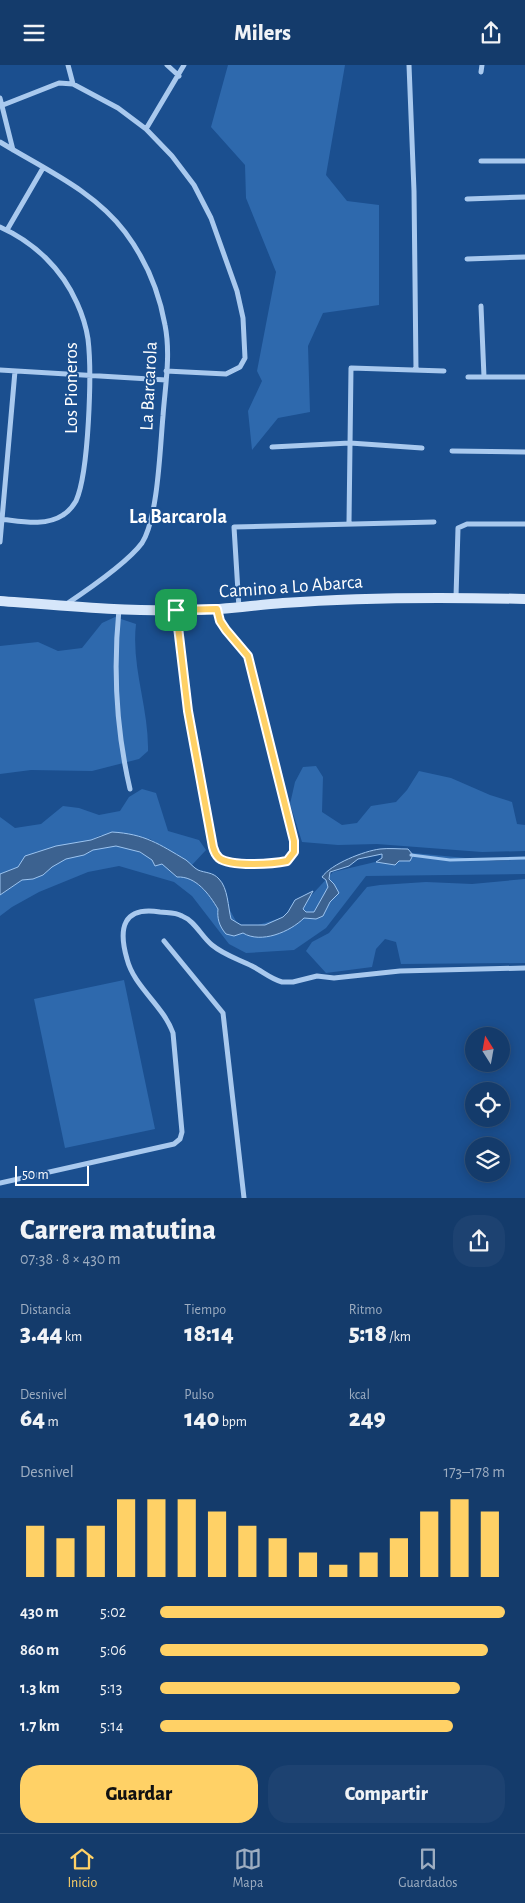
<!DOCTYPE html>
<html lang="es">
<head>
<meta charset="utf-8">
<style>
  :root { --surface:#143b6b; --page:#1d4271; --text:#f1f3f6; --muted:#9dadc1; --line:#33557e; --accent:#ffd166 }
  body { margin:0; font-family:"Alegreya Sans",sans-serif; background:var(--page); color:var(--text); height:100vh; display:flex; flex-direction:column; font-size:19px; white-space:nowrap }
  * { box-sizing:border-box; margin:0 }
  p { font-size:16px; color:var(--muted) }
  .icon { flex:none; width:28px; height:28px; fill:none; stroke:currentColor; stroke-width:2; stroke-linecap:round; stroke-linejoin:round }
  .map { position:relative; height:1133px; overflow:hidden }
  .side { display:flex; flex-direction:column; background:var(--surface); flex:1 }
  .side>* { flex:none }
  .needle { width:32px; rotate:349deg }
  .fabs { position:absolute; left:465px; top:962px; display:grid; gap:10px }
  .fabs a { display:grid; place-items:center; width:45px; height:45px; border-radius:50%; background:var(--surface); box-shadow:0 2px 12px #0003,0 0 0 1px var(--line); font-size:25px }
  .scale { position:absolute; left:15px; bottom:12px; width:74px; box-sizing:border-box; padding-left:5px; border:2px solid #fff; border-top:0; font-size:14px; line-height:18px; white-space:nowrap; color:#fff; -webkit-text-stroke:4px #1b4f8f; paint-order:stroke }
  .pin { position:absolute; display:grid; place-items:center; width:42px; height:42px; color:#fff; margin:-21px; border-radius:10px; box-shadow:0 2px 8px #0006 }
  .round { display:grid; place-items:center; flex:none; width:52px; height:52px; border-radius:20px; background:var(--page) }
  .headline { display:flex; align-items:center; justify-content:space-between; height:85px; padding:0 20px }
  h1 { font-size:28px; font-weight:800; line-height:38px }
  .stats { display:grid; grid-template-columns:repeat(3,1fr); gap:8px; height:85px; padding:5px 20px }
  .stats div { display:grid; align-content:center }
  .stats b { font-size:25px; font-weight:800 }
  .stats small { font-size:14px; font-weight:400 }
  .stats p { font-size:14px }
  .chart { height:140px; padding:10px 20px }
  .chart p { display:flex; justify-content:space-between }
  .chart svg { width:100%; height:90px; margin-top:5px; stroke:var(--accent); stroke-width:6 }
  .button { display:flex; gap:10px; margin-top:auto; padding:10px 20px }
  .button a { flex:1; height:58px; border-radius:20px; background:var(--accent); color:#111; font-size:20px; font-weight:800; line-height:58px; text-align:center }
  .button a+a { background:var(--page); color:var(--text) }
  ul { padding:0 20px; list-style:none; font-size:16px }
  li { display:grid; grid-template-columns:80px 60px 1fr; align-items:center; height:38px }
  li i { height:12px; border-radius:6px; background:var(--accent) }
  header { display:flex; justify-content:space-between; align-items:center; height:65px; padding:0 20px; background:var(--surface); font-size:22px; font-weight:800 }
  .dock { display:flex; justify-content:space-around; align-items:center; height:70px; border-top:1px solid var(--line); background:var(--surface); font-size:14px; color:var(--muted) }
  .dock a { display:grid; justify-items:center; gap:2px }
  .dock .current { color:var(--accent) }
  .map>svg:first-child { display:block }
  .green { fill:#2e69ad }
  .water { fill:#3c6290; stroke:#9cc4f0 }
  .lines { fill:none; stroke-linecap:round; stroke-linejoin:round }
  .stream { stroke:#9cc4f0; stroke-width:3 }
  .minor { stroke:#a9c9ee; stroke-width:5 }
  .secondary { stroke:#d6e6fa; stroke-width:10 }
  .route-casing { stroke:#fff; stroke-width:10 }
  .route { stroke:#ffd166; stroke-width:6 }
  .labels { text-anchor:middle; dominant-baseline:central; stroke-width:4; stroke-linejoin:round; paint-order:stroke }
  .street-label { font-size:19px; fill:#fff; stroke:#1b4f8f }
  .neighbourhood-label { font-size:20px; font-weight:bold; fill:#fff; stroke:#1b4f8f }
</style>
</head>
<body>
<header><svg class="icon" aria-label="menu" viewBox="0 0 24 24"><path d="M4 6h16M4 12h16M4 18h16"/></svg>Milers<svg class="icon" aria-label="share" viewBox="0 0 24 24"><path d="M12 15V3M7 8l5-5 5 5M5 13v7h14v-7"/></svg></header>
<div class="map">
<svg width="525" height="1133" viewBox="0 0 525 1133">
  <rect width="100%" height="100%" fill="#1b4f8f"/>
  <!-- green -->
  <path class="green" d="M 228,0 L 345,0 L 326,110 L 347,136 L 379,140 L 379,240 L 323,248 L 308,281 L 310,347 L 278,353 L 252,385 L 248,346 L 262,316 L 257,306 L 276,207 L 246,133 L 245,100 L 211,62 Z
    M 115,552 L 136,559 C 131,602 149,643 148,686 L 139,694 L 92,706 L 31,705 L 0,709 L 0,581 L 38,577 L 58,586 L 82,583 L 102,558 Z
    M 316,701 L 323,712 L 322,747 L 342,760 L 357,758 L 371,741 L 396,737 L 407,725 L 419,706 L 451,713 L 490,730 L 512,737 L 517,759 L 525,760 L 525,786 L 482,787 L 377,779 L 338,780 L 302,777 L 290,739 L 295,717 L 303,702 Z
    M 142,724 L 156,728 L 168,766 L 199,775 L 206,785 L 192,800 L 150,774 L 101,770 L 91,775 L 36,787 L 18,802 L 0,809 L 0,752 L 15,763 L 41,759 L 63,741 L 79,743 L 99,750 L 120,746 L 129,732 Z
    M 120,779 L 216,820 L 237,858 L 248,863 L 294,849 L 333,807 L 413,788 L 497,796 L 525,794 L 525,809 L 366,811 L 326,863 L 294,885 L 246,888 L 229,879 L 192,831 L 174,817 L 119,801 L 88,807 L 39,827 L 12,842 L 0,851 L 0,817 L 57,790 Z
    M 525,814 L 525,898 L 401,899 L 396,877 L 385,874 L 376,884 L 372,902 L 326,908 L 306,886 L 312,877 L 329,868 L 367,822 L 380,820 L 426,817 L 472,819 Z
    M 124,915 L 155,1064 L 65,1083 L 34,934 Z"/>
  <!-- water -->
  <path class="water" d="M 112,767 C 145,769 159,779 186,795 C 190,798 194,803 198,805 C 205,808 213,807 219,814 C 228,823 228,842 231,854 L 241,860 L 265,860 L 283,852 L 288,847 L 295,835 L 313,826 L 303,844 L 306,847 L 314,847 L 328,822 L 326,815 L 322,812 C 331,799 364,786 380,784 C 389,783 399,784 408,784 L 413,790 L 410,796 L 399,796 L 395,800 L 376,797 L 382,793 L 382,789 L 358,794 L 349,801 L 330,807 L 329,814 L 334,819 L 339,828 L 330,837 L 323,851 L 316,854 L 304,853 C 290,867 261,879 243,868 L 234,871 L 226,869 C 219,861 217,853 218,844 C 209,829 196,811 177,812 L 162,799 L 155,801 L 152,795 L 140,787 L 116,781 L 99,784 L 93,785 L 84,790 L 66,794 L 52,802 L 43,810 L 33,814 L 22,815 L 0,830 L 0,809 L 18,802 L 25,791 L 56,781 L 91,775 Z"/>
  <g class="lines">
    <!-- stream -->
    <path class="stream" d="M 411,790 L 450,795 L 525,793"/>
    <!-- minor -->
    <path class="minor" d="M 68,0 L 73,19
      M 167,0 L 179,11
      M 409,0 L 414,126 L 416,304
      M 481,7 L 482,0
      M 0,33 L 13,85
      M 3,40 L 59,18 L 73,19 L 118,43 L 146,64 L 172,91 L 194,120 L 211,153 L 237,226 L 243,253 L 245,293 L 240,302 L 226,309 L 166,306
      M 146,64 L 184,0
      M 0,77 C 44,104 93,125 125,167 C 146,195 159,226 165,260 C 171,290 165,322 163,351 C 160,383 158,453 142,478 C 128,497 86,526 65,540
      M 481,96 L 525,96
      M 467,134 L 525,132
      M 0,162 C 34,177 62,204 77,238 C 82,249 86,261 88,274 C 92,307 89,407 76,436 C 73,441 68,447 63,450 C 45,462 20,456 0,454
      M 7,165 L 43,103
      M 467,194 L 525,192
      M 481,241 L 484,312
      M 0,305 L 166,315
      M 468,312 L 525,312
      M 272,382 L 350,378 L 422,383
      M 452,386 L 525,387
      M 349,458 L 351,303 L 444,306
      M 0,477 L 15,306
      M 456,532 L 458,463 L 467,459 L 525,459
      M 239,543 L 234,462 L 434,457
      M 119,544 C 113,605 116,664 130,724
      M 176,545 L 188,646 L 213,782 C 214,786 216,790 219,792 C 230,802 283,803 293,791 L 293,777 L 248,591 L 226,565 L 220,556 L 217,545
      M 164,876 L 223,948 L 244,1133
      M 0,1118 L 174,1079 L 180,1074 L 182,1067 L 173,968 C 163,940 134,922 127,894 C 118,863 123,841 160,847 C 168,848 175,847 182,851 C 195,856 201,871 212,880 C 224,890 238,894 252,901 C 262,906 271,914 282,917 L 293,917 L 317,911 L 334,913 L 400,906 L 525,903"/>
    <!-- secondary -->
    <path class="secondary" d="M 0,536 C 65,541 131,547 196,545 C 226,545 254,540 283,538 C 363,532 444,532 525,534"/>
  </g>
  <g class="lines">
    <!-- route casing -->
    <g class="route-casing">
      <path id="route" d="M 217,544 L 220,556 L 226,565 L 248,591 L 294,776 L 294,787 L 287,796 C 273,799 231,802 219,793 C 216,790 214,786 213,782 L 188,646 L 176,545 Z"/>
    </g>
    <!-- route -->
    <use href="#route" class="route"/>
  </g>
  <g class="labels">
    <!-- street labels -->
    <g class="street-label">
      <text transform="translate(149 321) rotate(-87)">La Barcarola</text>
      <text transform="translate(71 323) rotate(-90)">Los Pioneros</text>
      <text transform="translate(291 522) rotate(-4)">Camino a Lo Abarca</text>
    </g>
    <!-- neighbourhood labels -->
    <g class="neighbourhood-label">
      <text x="178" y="452">La Barcarola</text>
    </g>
  </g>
</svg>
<div class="fabs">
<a><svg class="needle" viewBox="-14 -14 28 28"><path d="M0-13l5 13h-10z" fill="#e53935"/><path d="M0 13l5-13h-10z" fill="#9dadc1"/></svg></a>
<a><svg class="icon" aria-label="locate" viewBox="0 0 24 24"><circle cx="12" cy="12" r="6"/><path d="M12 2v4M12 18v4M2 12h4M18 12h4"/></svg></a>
<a><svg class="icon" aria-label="layers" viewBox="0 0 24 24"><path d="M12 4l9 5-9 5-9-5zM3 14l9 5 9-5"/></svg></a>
</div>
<div class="scale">50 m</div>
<div class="pin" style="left:176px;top:545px;background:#1e9e55"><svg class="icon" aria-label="arrive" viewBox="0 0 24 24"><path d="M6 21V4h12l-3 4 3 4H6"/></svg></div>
</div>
<section class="side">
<div class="headline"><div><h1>Carrera matutina</h1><p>07:38 · 8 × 430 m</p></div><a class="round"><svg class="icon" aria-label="share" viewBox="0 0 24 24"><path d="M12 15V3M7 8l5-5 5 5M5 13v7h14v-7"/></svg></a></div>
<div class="stats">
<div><p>Distancia</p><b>3.44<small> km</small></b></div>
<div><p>Tiempo</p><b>18:14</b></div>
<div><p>Ritmo</p><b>5:18<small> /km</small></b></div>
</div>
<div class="stats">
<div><p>Desnivel</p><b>64<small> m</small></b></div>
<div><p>Pulso</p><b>140<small> bpm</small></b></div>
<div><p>kcal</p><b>249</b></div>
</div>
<div class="chart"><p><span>Desnivel</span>173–178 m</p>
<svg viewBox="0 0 160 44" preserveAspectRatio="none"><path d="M5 44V19M15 44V25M25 44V19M35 44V6M45 44V6M55 44V6M65 44V12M75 44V19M85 44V25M95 44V32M105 44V38M115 44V32M125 44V25M135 44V12M145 44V6M155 44V12"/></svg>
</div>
<ul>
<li><b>430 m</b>5:02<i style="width:100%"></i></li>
<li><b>860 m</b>5:06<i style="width:95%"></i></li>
<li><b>1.3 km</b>5:13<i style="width:87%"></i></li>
<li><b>1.7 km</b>5:14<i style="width:85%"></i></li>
</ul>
<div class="button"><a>Guardar</a><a>Compartir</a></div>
</section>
<nav class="dock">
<a class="current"><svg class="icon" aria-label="home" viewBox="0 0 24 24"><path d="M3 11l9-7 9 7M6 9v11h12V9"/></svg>Inicio</a>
<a><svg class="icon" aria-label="map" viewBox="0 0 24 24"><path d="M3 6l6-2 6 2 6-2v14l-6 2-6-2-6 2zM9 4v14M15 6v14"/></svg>Mapa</a>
<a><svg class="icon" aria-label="saved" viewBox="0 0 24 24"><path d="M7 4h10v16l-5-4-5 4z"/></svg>Guardados</a>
</nav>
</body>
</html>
